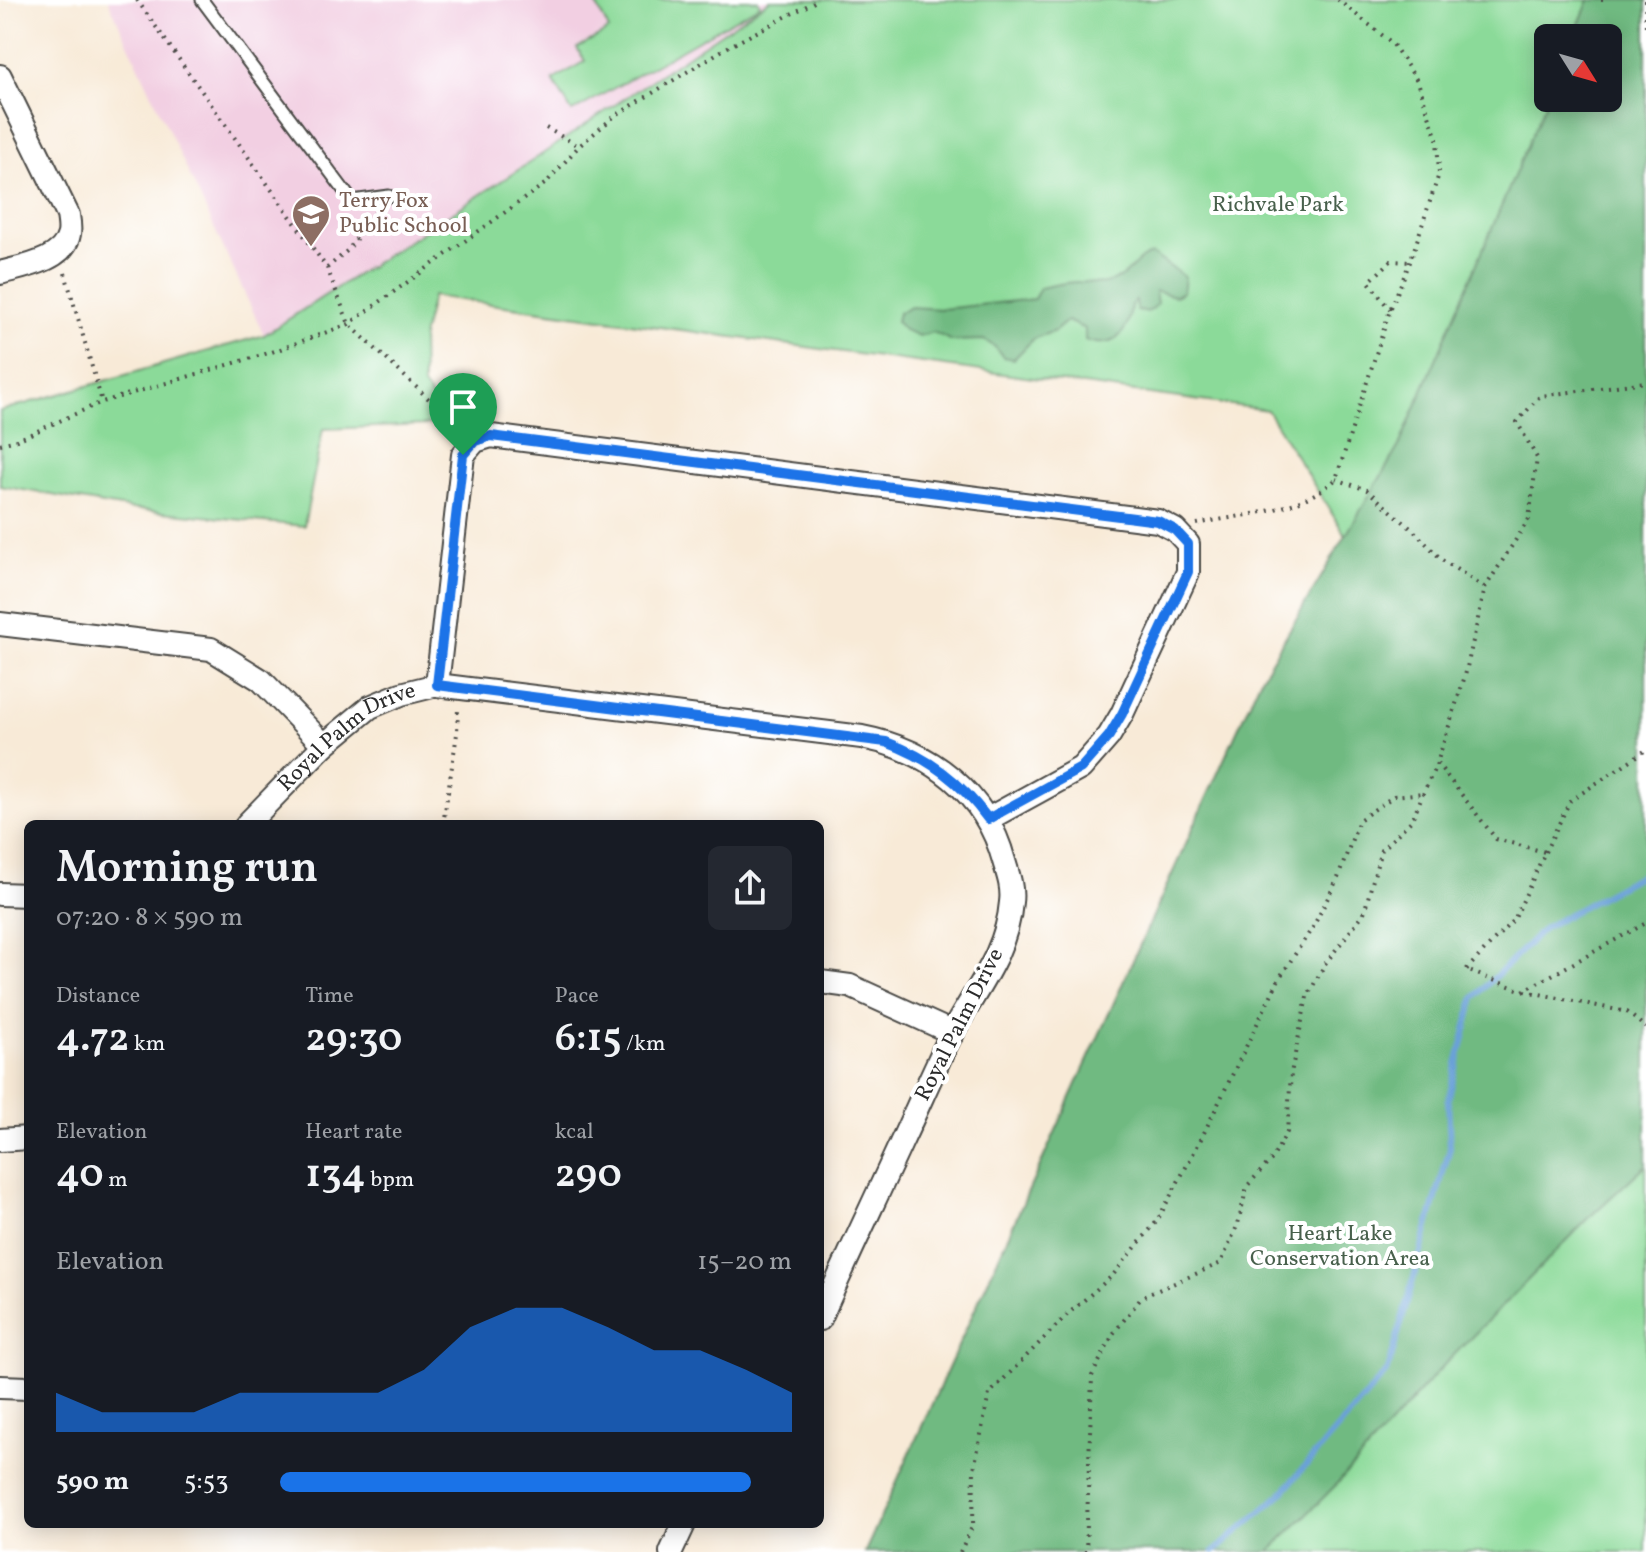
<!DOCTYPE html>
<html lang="en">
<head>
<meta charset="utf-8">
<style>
  :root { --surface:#171b24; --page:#242831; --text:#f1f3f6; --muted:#9ea1a6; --accent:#1a73e8 }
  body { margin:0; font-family:Vollkorn,serif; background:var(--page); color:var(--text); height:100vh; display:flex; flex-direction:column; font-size:30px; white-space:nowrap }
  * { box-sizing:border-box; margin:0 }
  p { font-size:26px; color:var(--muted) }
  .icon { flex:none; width:44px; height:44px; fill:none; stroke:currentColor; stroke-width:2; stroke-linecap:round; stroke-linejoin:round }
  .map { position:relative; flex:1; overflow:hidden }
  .side { position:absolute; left:24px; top:820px; width:800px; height:708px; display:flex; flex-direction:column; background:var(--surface); border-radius:12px; box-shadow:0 4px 20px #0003 }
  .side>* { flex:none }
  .needle { width:52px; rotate:127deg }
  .buttons { position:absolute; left:1534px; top:24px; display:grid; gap:16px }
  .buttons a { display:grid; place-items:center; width:88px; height:88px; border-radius:12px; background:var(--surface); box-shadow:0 4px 20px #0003; font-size:40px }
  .pin { position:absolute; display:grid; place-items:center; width:68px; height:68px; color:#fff; margin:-82px -34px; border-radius:50% 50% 50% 0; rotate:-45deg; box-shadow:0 0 8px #0007 }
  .pin .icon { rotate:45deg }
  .round { display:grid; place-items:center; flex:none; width:84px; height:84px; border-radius:12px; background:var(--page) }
  .summary { display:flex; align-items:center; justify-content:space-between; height:136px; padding:0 32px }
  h1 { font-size:44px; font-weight:600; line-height:60px }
  .figures { display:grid; grid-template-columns:repeat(3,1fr); gap:12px; height:136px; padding:8px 32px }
  .figures div { display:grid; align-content:center }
  .figures b { font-size:40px; font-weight:600 }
  .figures small { font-size:22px; font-weight:400 }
  .figures p { font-size:22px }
  .chart { height:224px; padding:16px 32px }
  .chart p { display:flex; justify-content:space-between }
  .chart svg { width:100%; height:144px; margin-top:8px; fill:var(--accent); opacity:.7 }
  ul { padding:0 32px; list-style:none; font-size:26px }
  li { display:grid; grid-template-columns:128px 96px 1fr; align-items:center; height:60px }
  li i { height:20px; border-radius:10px; background:var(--accent) }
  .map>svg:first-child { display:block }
  .built { fill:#f2cfe2 }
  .green { fill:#8bda99; stroke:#5b8262; stroke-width:2; fill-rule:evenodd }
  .forest { fill:#70ba81; stroke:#4e7256; stroke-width:2 }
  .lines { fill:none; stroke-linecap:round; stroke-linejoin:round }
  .stream { stroke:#6aa1d8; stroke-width:6 }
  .lane-casing { stroke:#4a4845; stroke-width:15 }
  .street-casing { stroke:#4a4845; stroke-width:26 }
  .path { stroke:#4a4845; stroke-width:4; stroke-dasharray:2 6; stroke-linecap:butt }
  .lane { stroke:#fff; stroke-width:11 }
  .street { stroke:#fff; stroke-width:22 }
  .route-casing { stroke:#fff; stroke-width:16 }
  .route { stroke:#1a73e8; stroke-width:10 }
  .labels { text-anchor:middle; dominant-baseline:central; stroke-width:8; stroke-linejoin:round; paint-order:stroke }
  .education-label { font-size:22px; fill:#785e54; stroke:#fff; text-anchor:start }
  .park-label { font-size:22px; fill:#48604c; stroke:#fff }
  .street-label { font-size:22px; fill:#2b2b2b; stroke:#fff }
</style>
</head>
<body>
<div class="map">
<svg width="1646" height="1552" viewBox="0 0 1646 1552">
  <rect width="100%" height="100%" fill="#fff"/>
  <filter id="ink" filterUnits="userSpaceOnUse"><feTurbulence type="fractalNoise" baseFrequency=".0125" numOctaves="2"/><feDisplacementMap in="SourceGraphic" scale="16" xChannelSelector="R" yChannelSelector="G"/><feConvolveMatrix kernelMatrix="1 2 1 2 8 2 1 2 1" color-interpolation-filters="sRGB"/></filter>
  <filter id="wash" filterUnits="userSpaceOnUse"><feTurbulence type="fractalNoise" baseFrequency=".006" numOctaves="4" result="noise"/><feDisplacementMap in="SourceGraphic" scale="32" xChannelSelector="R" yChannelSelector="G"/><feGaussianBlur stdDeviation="1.8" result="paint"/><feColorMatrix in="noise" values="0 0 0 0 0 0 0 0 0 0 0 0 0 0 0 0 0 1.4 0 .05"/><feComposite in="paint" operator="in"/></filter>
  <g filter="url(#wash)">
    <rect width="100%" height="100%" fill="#f8ead7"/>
    <!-- built -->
    <path class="built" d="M 108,0 L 770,0 L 532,161 L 264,335 Z"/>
    <!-- green -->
    <path class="green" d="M 594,0 L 758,0 L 760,5 L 572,112 L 553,80 L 585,61 L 577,48 L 609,30 Z
      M 770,0 L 1646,0 L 1646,1552 L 865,1552 L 1261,678 L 1346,536 L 1267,410 L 432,296 L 422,337 L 423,386 L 452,424 L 323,429 L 304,526 L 132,509 L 0,486 L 0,411 L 264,335 L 532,161 ZM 1548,38 L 1608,38 L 1608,98 L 1548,98 Z"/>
    <!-- forest -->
    <path class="forest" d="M 1589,0 L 1646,0 L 1646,1165 L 1595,1212 L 1441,1368 L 1336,1485 L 1269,1552 L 865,1552 L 1261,678 L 1399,446 L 1548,97 L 1608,98 L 1608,38 L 1573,38 Z
      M 1152,254 L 1185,277 L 1183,292 L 1175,296 L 1155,291 L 1157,304 C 1151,312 1147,313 1137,311 L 1136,301 L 1131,305 C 1129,333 1114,351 1085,340 L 1085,329 L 1067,321 L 1055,331 L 1034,338 L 1014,359 L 1003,357 L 995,347 L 984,340 L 952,341 L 933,332 L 919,336 L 904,330 L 896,321 L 898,313 L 911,307 L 942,309 L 1034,299 L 1040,288 C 1052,286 1067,281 1079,282 C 1096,282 1099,287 1117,279 C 1131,273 1137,257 1152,254 Z"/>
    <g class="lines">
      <!-- stream -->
      <path class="stream" d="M 1214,1552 L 1281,1494 L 1388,1370 L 1450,1148 L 1448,1100 L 1474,998 L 1544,928 L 1646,872"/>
    </g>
  </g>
  <g filter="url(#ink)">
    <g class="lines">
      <!-- lane casing -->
      <g class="lane-casing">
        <path id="lane" d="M 202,0 L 352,201 L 389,196"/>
      </g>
      <!-- street casing -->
      <g class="street-casing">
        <g id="street">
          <path d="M 0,76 L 68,215 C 69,221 70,229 69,234 C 64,261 21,267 0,273"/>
          <path d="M 0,624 L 211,649 L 261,680 L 324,745"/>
          <path d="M 437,685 L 463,455 L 475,441 L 491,436 L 1158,521 L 1175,530 L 1188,544 L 1188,572 L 1122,714 L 1109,736 L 1081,768 L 988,819"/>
          <path id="s1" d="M 247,824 L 324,745 L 370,707 L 401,694 L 437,685 L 862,737 C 930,750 986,793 1004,861 C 1008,874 1013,888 1011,902 C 1007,953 975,990 952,1033 C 934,1069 918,1107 901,1143 C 874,1202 846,1260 820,1319"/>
          <path d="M 0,894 L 28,895"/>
          <path d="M 820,982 L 850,986 L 953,1033"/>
          <path d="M 0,1140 L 28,1138"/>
          <path d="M 0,1387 L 28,1388"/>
          <path d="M 671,1552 L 684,1524"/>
        </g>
      </g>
      <!-- path -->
      <path class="path" d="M 137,0 L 327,268 L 349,324 L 449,418 L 455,432
        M 1601,0 L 1604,0
        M 1645,0 L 1646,29
        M 546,128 L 579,146
        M 327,268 L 348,250 L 375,213
        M 65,273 L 102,402
        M 1390,310 L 1369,282 L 1391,261 L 1410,262
        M 0,444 L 17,440 L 102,402 L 272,352 L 349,324 L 546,183 L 579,146 L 615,116 L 726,48 L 818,0
        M 1336,479 L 1367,490 L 1414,531 L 1442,560 L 1484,587
        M 1197,524 C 1244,514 1300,512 1336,479 L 1390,310 L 1410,262 L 1439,174 L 1437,139 L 1418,82 L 1392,43 L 1338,0
        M 1437,763 L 1496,839 L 1545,852 L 1515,918 L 1466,970 L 1523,991 L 1646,923
        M 443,824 L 457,734 L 458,708
        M 1545,852 L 1570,801 L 1646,750
        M 1525,991 L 1627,1012 L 1646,1028
        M 960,1552 L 973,1525 L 974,1469 L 989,1394 L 1068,1314 L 1113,1275 L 1157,1221 L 1200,1141 L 1280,977 L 1313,927 L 1338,878 L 1359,820 L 1394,796 L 1423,793
        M 1086,1552 L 1092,1376 L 1113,1334 L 1142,1297 L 1221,1263 L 1238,1224 L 1247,1186 L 1272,1159 L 1287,1132 L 1291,1073 L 1307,997 L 1325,964 L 1364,913 L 1381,850 L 1411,821 L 1437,763 L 1465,676 L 1485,588 L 1529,519 L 1537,458 L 1517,422 L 1540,396 L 1646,382"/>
      <!-- lane -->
      <use href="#lane" class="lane"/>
      <!-- street -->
      <use href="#street" class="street"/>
    </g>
  </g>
  <g class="lines" filter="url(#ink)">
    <!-- route casing -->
    <g class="route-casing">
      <path id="route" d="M 491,436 L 1158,521 L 1175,530 L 1188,544 L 1188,572 L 1122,714 L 1109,736 L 1081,768 L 988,819 C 960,781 929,758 886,742 L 437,685 L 463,455 L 475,441 Z"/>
    </g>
    <!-- route -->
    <use href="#route" class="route"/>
  </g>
  <!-- icons -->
  <defs>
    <g id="school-pin" transform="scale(2)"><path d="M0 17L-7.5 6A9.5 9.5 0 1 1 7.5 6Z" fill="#8d6e63" stroke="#fff"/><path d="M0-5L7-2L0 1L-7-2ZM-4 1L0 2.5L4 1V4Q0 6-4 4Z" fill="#fff"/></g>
  </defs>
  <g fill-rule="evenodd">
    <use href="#school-pin" x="311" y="214"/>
  </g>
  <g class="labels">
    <!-- education labels -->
    <g class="education-label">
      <text x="339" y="201">Terry Fox<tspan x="339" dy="25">Public School</tspan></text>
    </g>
    <!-- park labels -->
    <g class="park-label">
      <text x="1278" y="205">Richvale Park</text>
      <text x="1340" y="1234">Heart Lake<tspan x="1340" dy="25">Conservation Area</tspan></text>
    </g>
    <!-- street labels -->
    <g class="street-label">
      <text stroke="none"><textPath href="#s1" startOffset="134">Royal Palm Drive</textPath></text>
      <text transform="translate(960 1025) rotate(-63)">Royal Palm Drive</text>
    </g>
  </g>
</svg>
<div class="buttons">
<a><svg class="needle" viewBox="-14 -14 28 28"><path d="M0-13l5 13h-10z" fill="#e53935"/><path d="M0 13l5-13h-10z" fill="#9ea1a6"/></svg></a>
</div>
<div class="pin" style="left:463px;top:455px;background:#1e9e55"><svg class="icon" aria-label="arrive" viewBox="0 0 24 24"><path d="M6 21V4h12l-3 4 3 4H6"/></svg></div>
<section class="side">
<div class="summary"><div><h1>Morning run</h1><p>07:20 · 8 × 590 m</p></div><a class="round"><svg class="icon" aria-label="share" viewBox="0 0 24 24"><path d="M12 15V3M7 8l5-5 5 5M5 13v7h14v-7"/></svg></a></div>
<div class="figures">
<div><p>Distance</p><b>4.72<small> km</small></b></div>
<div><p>Time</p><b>29:30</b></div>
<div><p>Pace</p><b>6:15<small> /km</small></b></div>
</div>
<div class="figures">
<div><p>Elevation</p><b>40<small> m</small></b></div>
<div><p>Heart rate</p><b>134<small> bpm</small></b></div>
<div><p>kcal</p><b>290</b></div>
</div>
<div class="chart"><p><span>Elevation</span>15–20 m</p>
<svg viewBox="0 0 160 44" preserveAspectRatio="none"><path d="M0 44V32L10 38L20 38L30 38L40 32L50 32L60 32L70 32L80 25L90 12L100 6L110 6L120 12L130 19L140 19L150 25L160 32V44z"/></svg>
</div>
<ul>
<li><b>590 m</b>5:53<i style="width:92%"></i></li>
</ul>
</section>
</div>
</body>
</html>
